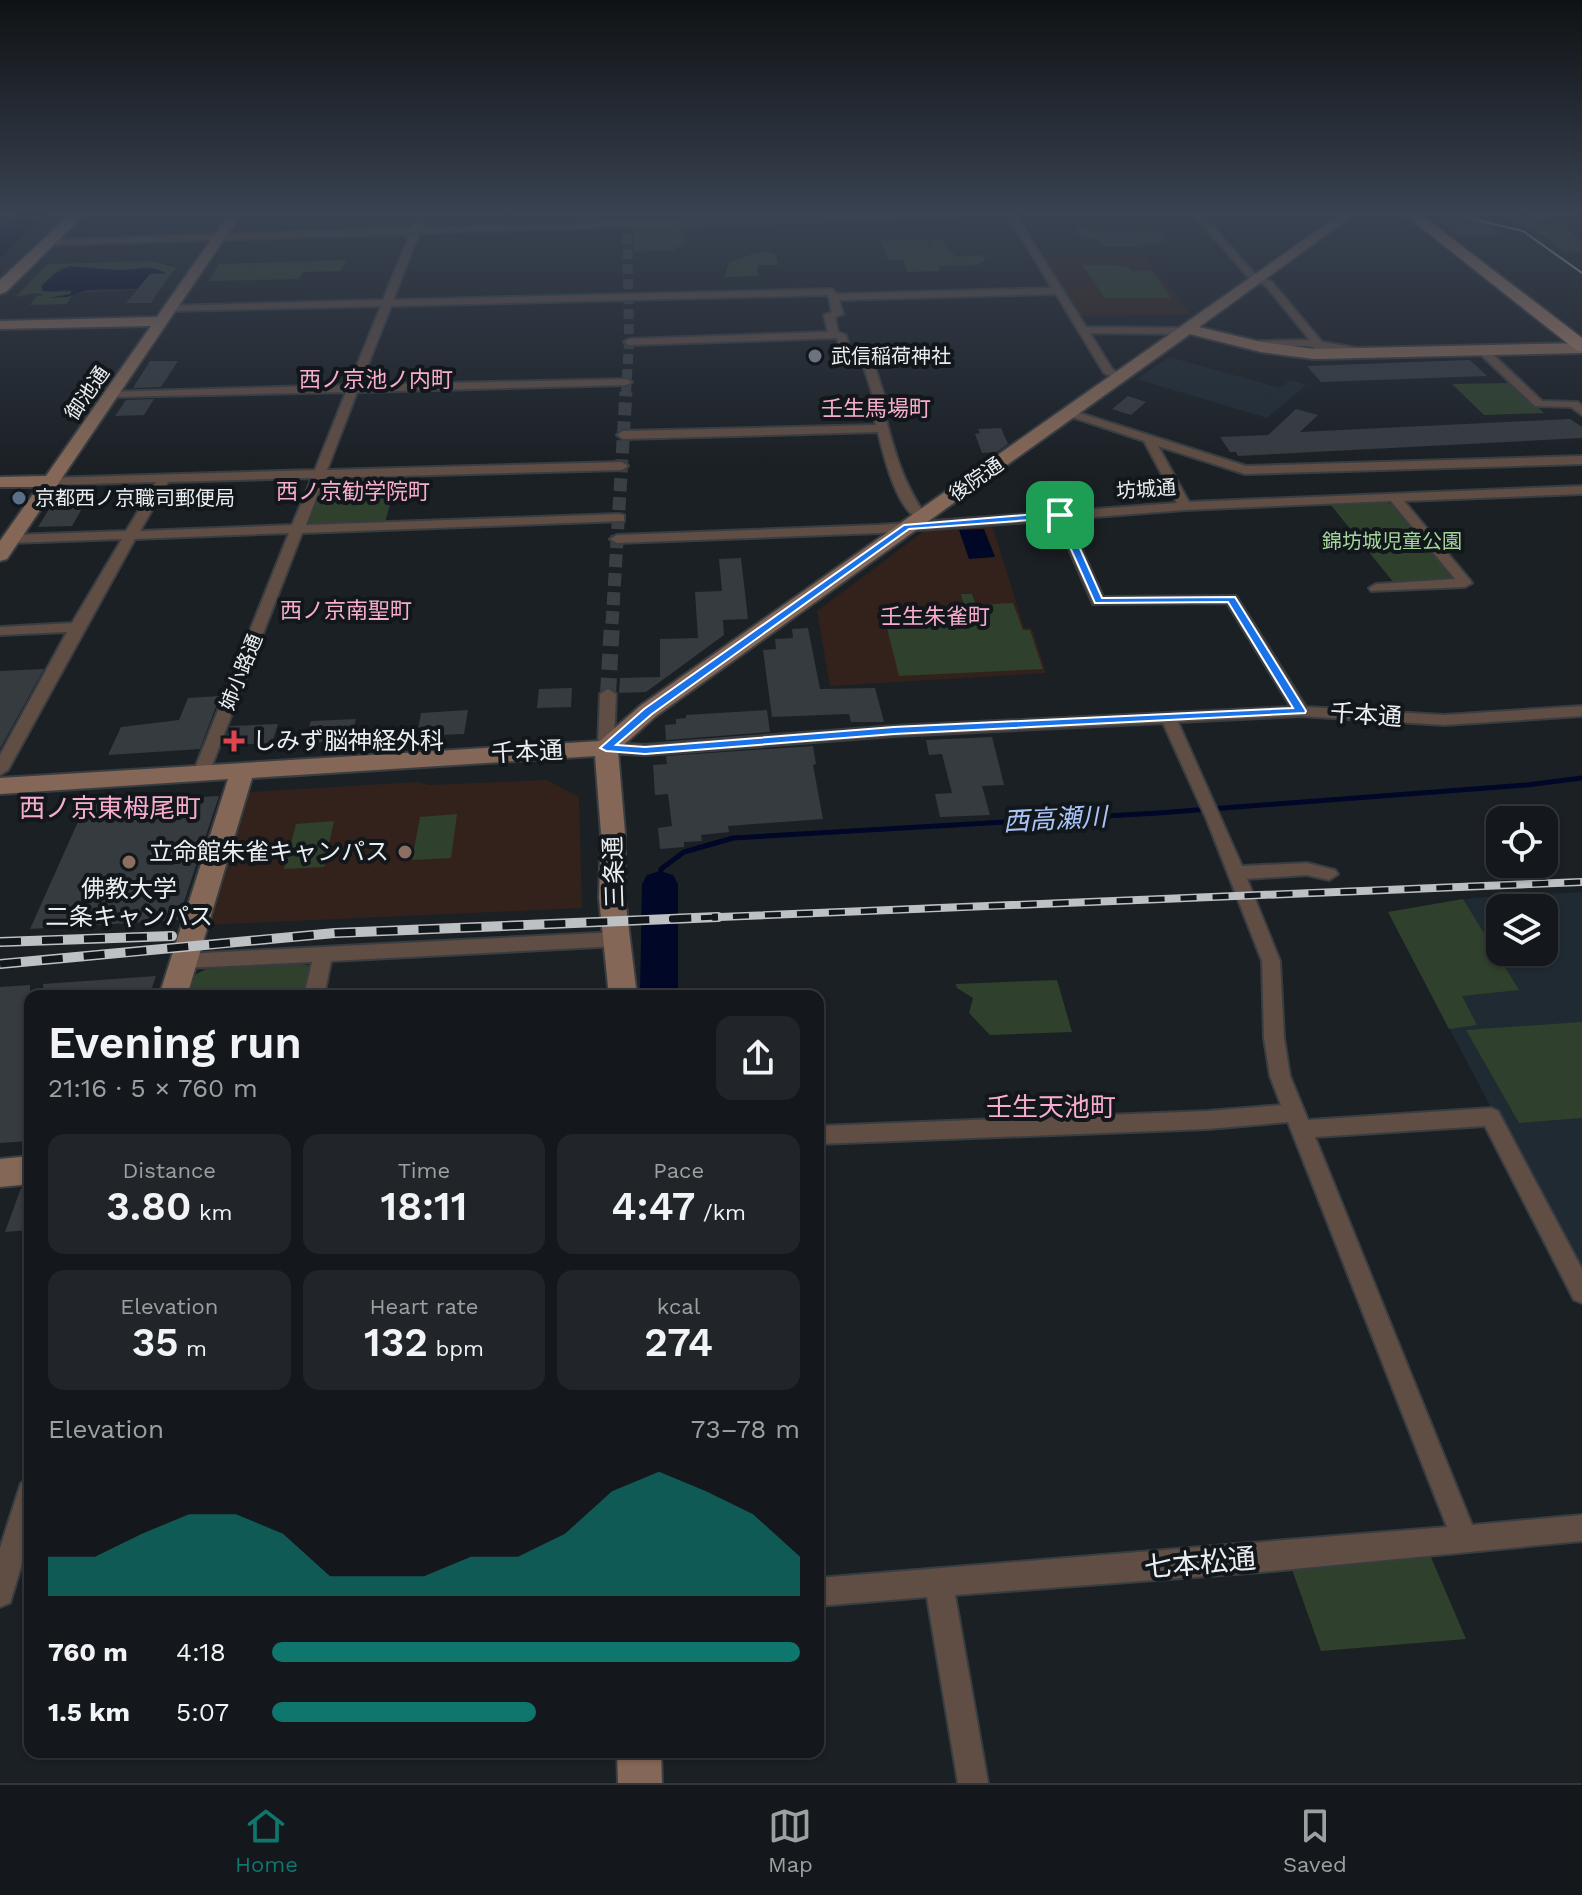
<!DOCTYPE html>
<html lang="en">
<head>
<meta charset="utf-8">
<style>
  :root { --surface:#14181c; --page:#212529; --text:#f1f3f6; --muted:#9da0a3; --line:#33373b; --accent:#0f766e }
  body { margin:0; font-family:"Work Sans","Noto Sans JP",sans-serif; background:var(--page); color:var(--text); height:100vh; display:flex; flex-direction:column; font-size:30px; white-space:nowrap }
  * { box-sizing:border-box; margin:0 }
  p { font-size:26px; color:var(--muted) }
  .icon { flex:none; width:44px; height:44px; fill:none; stroke:currentColor; stroke-width:2; stroke-linecap:round; stroke-linejoin:round }
  .map { position:relative; flex:1; overflow:hidden }
  .panel { position:absolute; left:24px; top:990px; width:800px; height:768px; display:flex; flex-direction:column; background:var(--surface); border-radius:16px; box-shadow:0 2px 6px #0004,0 0 0 2px var(--line) }
  .panel>* { flex:none }
  .buttons { position:absolute; left:1486px; top:806px; display:grid; gap:16px }
  .buttons a { display:grid; place-items:center; width:72px; height:72px; border-radius:16px; background:var(--surface); box-shadow:0 2px 6px #0004,0 0 0 2px var(--line); font-size:40px }
  .pin { position:absolute; display:grid; place-items:center; width:68px; height:68px; color:#fff; margin:-34px; border-radius:16px; box-shadow:0 4px 12px #0006 }
  .round { display:grid; place-items:center; flex:none; width:84px; height:84px; border-radius:16px; background:var(--page) }
  .head { display:flex; align-items:center; justify-content:space-between; height:136px; padding:0 24px }
  h1 { font-size:44px; font-weight:600; line-height:60px }
  .stats { display:grid; grid-template-columns:repeat(3,1fr); gap:12px; height:136px; padding:8px 24px }
  .stats div { display:grid; align-content:center; border-radius:16px; background:var(--page); text-align:center }
  .stats b { font-size:40px; font-weight:600 }
  .stats small { font-size:22px; font-weight:400 }
  .stats p { font-size:22px }
  .chart { height:224px; padding:16px 24px }
  .chart p { display:flex; justify-content:space-between }
  .chart svg { width:100%; height:144px; margin-top:8px; fill:var(--accent); opacity:.7 }
  ul { padding:0 24px; list-style:none; font-size:26px }
  li { display:grid; grid-template-columns:128px 96px 1fr; align-items:center; height:60px }
  li i { height:20px; border-radius:10px; background:var(--accent) }
  .tabs { display:flex; justify-content:space-around; align-items:center; height:112px; border-top:2px solid var(--line); background:var(--surface); font-size:22px; color:var(--muted) }
  .tabs a { display:grid; justify-items:center; gap:4px }
  .tabs .on { color:var(--accent) }
  .map>svg:first-child { display:block }
  .built { fill:#202a32; fill-rule:evenodd }
  .education { fill:#33221b }
  .green { fill:#2f402c }
  .water { fill:#010726 }
  .lines { fill:none; stroke-linecap:round; stroke-linejoin:round }
  .stream { stroke:#010726; stroke-width:5 }
  .river { fill:#010726; fill-rule:evenodd }
  .building { fill:#363b40 }
  .street-tunnel-far2 { stroke:#3a3f44; stroke-width:10; stroke-dasharray:10 5; stroke-linecap:butt }
  .street-tunnel-far1 { stroke:#3a3f44; stroke-width:13; stroke-dasharray:13 6; stroke-linecap:butt }
  .street-tunnel { stroke:#3a3f44; stroke-width:16; stroke-dasharray:16 8; stroke-linecap:butt }
  .street-casing { stroke:#383d42; stroke-width:4 }
  .secondary-casing { stroke:#383d42; stroke-width:4 }
  .primary-casing { stroke:#383d42; stroke-width:4 }
  .street { fill:#604d43; fill-rule:evenodd }
  .secondary { fill:#846756; fill-rule:evenodd }
  .primary { fill:#a07a65; fill-rule:evenodd }
  .tram { stroke:#bec1c4; stroke-width:2 }
  .rail-far1-casing { stroke:#bec1c4; stroke-width:8 }
  .rail-casing { stroke:#bec1c4; stroke-width:10 }
  .rail-far1 { stroke:#12171b; stroke-width:5; stroke-dasharray:16; stroke-linecap:butt }
  .rail { stroke:#12171b; stroke-width:7; stroke-dasharray:21; stroke-linecap:butt }
  .route { fill:#1a73e8; stroke:#fff; stroke-width:2; fill-rule:evenodd }
  .worship-dot { fill:#6b7280; stroke:#12171b; stroke-width:3 }
  .service-dot { fill:#5c6f8a; stroke:#12171b; stroke-width:3 }
  .health-dot { fill:#e0444e; stroke:#12171b; stroke-width:3 }
  .education-dot { fill:#8d6e63; stroke:#12171b; stroke-width:3 }
  .labels { text-anchor:middle; dominant-baseline:central; stroke-width:8; stroke-linejoin:round; paint-order:stroke }
  .far-poi-label { font-size:20px; fill:#ebeef1; stroke:#12171b; text-anchor:start }
  .far-street-label { font-size:20px; fill:#ebeef1; stroke:#12171b }
  .far-park-label { font-size:20px; fill:#a4d69c; stroke:#12171b }
  .far-neighbourhood-label { font-size:22px; fill:#f8acd0; stroke:#12171b }
  .street-label { font-size:24px; fill:#ebeef1; stroke:#12171b }
  .poi-label { font-size:24px; fill:#ebeef1; stroke:#12171b; text-anchor:start }
  .neighbourhood-label { font-size:26px; fill:#f8acd0; stroke:#12171b }
  .water-label { font-size:26px; font-style:italic; fill:#abc4f7; stroke:#12171b }
  .near-street-label { font-size:28px; fill:#ebeef1; stroke:#12171b }
</style>
</head>
<body>
<div class="map">
<svg width="1582" height="1783" viewBox="0 0 1582 1783">
  <rect width="100%" height="100%" fill="#1b2025"/>
  <!-- built -->
  <path class="built" d="M 1169,357 L 1280,388 L 1290,380 L 1306,385 L 1267,418 L 1137,379 Z
    M 1582,892 L 1582,1280 L 1388,912 L 1474,898 ZM 1500,908 L 1544,908 L 1544,952 L 1500,952 Z"/>
  <!-- education -->
  <path class="education" d="M 1143,254 L 1190,314 L 1080,316 L 1044,256 Z
    M 992,524 L 1024,628 L 1032,628 L 1046,673 L 830,686 L 817,611 L 927,529 Z
    M 547,780 L 579,797 L 582,908 L 207,925 L 249,792 L 418,782 L 429,785 Z"/>
  <!-- green -->
  <path class="green" d="M 1547,214 L 1553,220 L 1532,223 L 1540,227 L 1564,226 L 1582,243 L 1582,251 L 1564,252 L 1542,235 L 1500,216 Z
    M 682,225 L 684,246 L 676,247 L 675,250 L 634,252 L 634,227 Z
    M 1076,228 L 1089,228 L 1093,232 L 1119,231 L 1125,238 L 1121,231 L 1161,230 L 1167,242 L 1141,244 L 1143,247 L 1104,247 L 1098,238 L 1083,239 Z
    M 940,239 L 957,257 L 984,255 L 985,261 L 978,265 L 939,266 L 940,271 L 907,272 L 903,260 L 888,260 L 881,241 L 927,240 L 931,248 L 929,240 Z
    M 771,252 L 776,255 L 778,265 L 757,265 L 758,276 L 725,277 L 729,262 L 756,253 Z
    M 346,260 L 341,271 L 302,272 L 299,279 L 209,281 L 219,264 Z
    M 152,261 L 177,268 L 170,275 L 149,267 L 122,270 L 70,266 L 59,269 L 41,286 L 42,291 L 48,292 L 156,289 L 85,292 L 73,294 L 66,304 L 30,305 L 37,296 L 45,295 L 35,293 L 15,297 L 48,264 Z
    M 1082,265 L 1127,266 L 1132,271 L 1151,270 L 1171,298 L 1105,298 Z
    M 1512,383 L 1544,413 L 1484,415 L 1452,384 Z
    M 388,475 L 381,496 L 392,496 L 385,523 L 306,524 L 323,479 Z
    M 1385,502 L 1393,505 L 1456,578 L 1450,581 L 1394,583 L 1330,504 Z
    M 961,594 L 972,594 L 976,605 L 1013,603 L 1023,630 L 1030,630 L 1043,669 L 899,676 L 886,624 L 901,614 L 965,610 Z
    M 457,814 L 451,858 L 412,860 L 420,817 Z
    M 334,821 L 324,867 L 284,869 L 296,824 Z
    M 1463,899 L 1519,990 L 1462,996 L 1477,1025 L 1449,1029 L 1388,912 Z
    M 298,963 L 310,966 L 304,996 L 187,996 L 193,976 L 206,969 Z
    M 1057,980 L 1072,1032 L 990,1035 L 969,1013 L 973,998 L 957,988 L 956,984 Z
    M 1582,1022 L 1582,1118 L 1519,1123 L 1466,1030 Z
    M 1430,1555 L 1466,1639 L 1321,1651 L 1290,1564 Z"/>
  <!-- water -->
  <path class="water" d="M 21,214 L 47,214 L 0,258 L 0,233 Z
    M 71,266 C 88,268 106,271 124,270 C 141,270 153,264 168,275 L 159,288 L 88,290 L 67,297 L 49,298 L 70,294 L 72,290 L 43,291 L 42,286 L 53,275 Z
    M 984,529 L 995,557 L 969,559 L 959,530 Z"/>
  <g class="lines">
    <!-- stream -->
    <path class="stream" d="M 660,884 L 661,869 L 684,852 L 733,838 L 1158,813 L 1527,785 L 1582,778"/>
    <!-- river -->
    <path class="river" d="M 660,871 L 673,875 L 678,884 L 678,996 L 640,996 L 642,884 L 647,875 Z"/>
  </g>
  <!-- building -->
  <path class="building" d="M 1431,214 L 1477,214 L 1502,235 L 1458,237 Z
    M 171,273 L 151,303 L 126,303 L 150,274 Z
    M 1470,360 L 1487,376 L 1321,382 L 1307,366 Z
    M 150,361 L 178,361 L 161,387 L 133,388 Z
    M 1128,396 L 1146,402 L 1131,415 L 1112,409 Z
    M 154,399 L 144,415 L 115,416 L 126,400 Z
    M 1296,409 L 1318,415 L 1300,432 L 1570,419 L 1582,427 L 1582,438 L 1238,456 L 1236,452 L 1230,452 L 1220,437 L 1268,435 Z
    M 1001,428 L 1008,444 L 997,452 L 982,453 L 975,434 L 980,433 L 978,429 Z
    M 84,505 L 72,526 L 38,527 L 51,506 Z
    M 741,558 L 748,619 L 723,620 L 724,635 L 646,692 L 619,693 L 620,678 L 660,677 L 660,639 L 698,638 L 695,592 L 722,591 L 719,559 Z
    M 808,628 L 820,689 L 875,688 L 884,722 L 851,722 L 849,714 L 772,717 L 763,650 L 776,649 L 775,639 L 793,638 L 792,629 Z
    M 44,669 L 0,749 L 0,671 Z
    M 572,688 L 571,707 L 537,708 L 539,689 Z
    M 220,696 L 200,749 L 108,755 L 121,727 L 179,720 L 188,698 Z
    M 468,710 L 464,734 L 417,736 L 421,713 Z
    M 767,710 L 770,732 L 666,740 L 665,725 L 676,724 L 676,719 L 686,718 L 686,715 Z
    M 356,719 L 350,741 L 304,743 L 311,721 Z
    M 278,724 L 272,743 L 223,745 L 230,726 Z
    M 992,737 L 1004,785 L 982,786 L 990,815 L 940,817 L 935,794 L 952,793 L 942,754 L 929,755 L 926,740 Z
    M 813,746 L 816,764 L 813,765 L 823,819 L 728,826 L 729,832 L 701,835 L 702,841 L 684,842 L 684,847 L 660,849 L 658,828 L 672,826 L 668,794 L 655,795 L 653,765 L 667,764 L 666,756 Z
    M 219,796 L 178,920 L 30,929 L 86,804 Z
    M 156,976 L 149,996 L 44,996 L 43,984 Z
    M 30,985 L 30,1141 L 0,1143 L 0,987 Z
    M 30,1187 L 30,1230 L 5,1232 L 21,1188 Z"/>
  <g class="lines">
    <!-- street-tunnel-far2 -->
    <path class="street-tunnel-far2" d="M 626,394 L 629,342 L 627,214"/>
    <!-- street-tunnel-far1 -->
    <path class="street-tunnel-far1" d="M 612,624 L 626,392"/>
    <!-- street-tunnel -->
    <path class="street-tunnel" d="M 608,694 L 612,622"/>
    <!-- street casing -->
    <g class="street-casing">
      <path id="street" d="M 418,214 L 426,214 L 421,228 L 870,214 L 957,214 L 953,217 L 419,233 L 393,300 L 832,289 L 837,294 L 1052,288 L 1007,214 L 1015,214 L 1086,327 L 1185,328 L 1190,331 L 1185,334 L 1090,333 L 1112,369 L 1124,377 L 1119,380 L 1104,373 L 1056,294 L 839,300 L 843,314 L 835,317 L 838,332 L 846,335 L 850,352 L 942,350 L 947,353 L 942,356 L 872,358 L 885,398 L 881,401 C 892,442 901,482 927,517 L 921,521 C 896,510 884,456 878,432 L 623,439 L 617,435 L 623,431 L 876,425 L 869,399 L 873,396 L 861,358 L 842,357 L 837,338 L 629,345 L 624,342 L 629,339 L 828,332 L 824,315 L 832,312 L 828,295 L 391,306 L 360,385 L 626,379 L 632,382 L 626,385 L 357,392 L 327,470 L 622,462 L 628,466 L 622,470 L 324,478 L 306,525 L 619,514 L 624,515 L 624,521 L 302,533 L 209,773 L 201,778 L 193,773 L 289,533 L 135,539 L 8,770 L 0,775 L 0,755 L 67,632 L 0,635 L 0,627 L 72,623 L 122,539 L 11,543 L 4,539 L 11,535 L 126,531 L 156,482 L 51,485 L 45,481 L 47,478 L 315,470 L 346,392 L 111,397 L 107,396 L 107,392 L 349,385 L 381,306 L 170,311 L 165,308 L 166,306 L 383,300 L 410,234 L 49,245 L 46,240 L 412,228 ZM 312,478 L 292,525 L 140,531 L 168,482 Z
        M 1193,214 L 1202,214 L 1254,273 L 1272,282 L 1322,342 L 1369,350 L 1369,354 L 1324,349 L 1326,354 L 1321,357 L 1317,356 L 1313,347 L 1307,346 L 1248,346 L 1247,344 L 1252,341 L 1310,340 L 1266,286 L 1248,277 Z
        M 1479,349 L 1487,349 L 1542,401 L 1578,402 L 1582,406 L 1582,415 L 1571,407 L 1535,406 L 1479,353 Z
        M 1070,410 L 1246,466 L 1582,456 L 1582,464 L 1245,474 L 1158,446 L 1189,502 L 1582,486 L 1582,494 L 1404,501 L 1470,580 L 1472,583 L 1465,587 L 1371,591 L 1369,588 L 1376,584 L 1455,579 L 1391,501 L 1185,510 L 1068,519 L 1103,597 L 1236,596 L 1306,707 L 1444,715 L 1582,706 L 1582,716 L 1444,725 L 1301,716 L 1178,722 L 1242,866 L 1307,863 L 1335,870 L 1338,874 L 1329,880 L 1307,875 L 1247,879 L 1280,961 L 1284,1038 L 1290,1076 L 1308,1120 L 1491,1108 L 1498,1111 L 1582,1269 L 1582,1303 L 1574,1300 L 1485,1126 L 1315,1137 L 1472,1525 L 1582,1515 L 1582,1541 L 1261,1572 L 955,1595 L 988,1783 L 958,1783 L 927,1597 L 818,1606 L 818,1578 L 1447,1527 L 1288,1122 L 1208,1129 L 818,1144 L 818,1126 L 1208,1111 L 1281,1105 L 1270,1076 L 1264,1038 L 1262,961 L 1206,818 L 1163,723 L 894,736 L 645,755 L 606,753 L 598,748 L 600,694 L 608,689 L 616,694 L 614,743 L 645,745 L 894,726 L 1291,707 L 1227,603 L 1093,604 L 1056,520 L 879,533 L 617,543 L 610,539 L 617,535 L 879,525 L 1177,503 L 1144,441 L 1066,415 L 1064,413 Z
        M 618,932 L 625,934 L 627,939 L 625,944 L 618,946 L 331,961 L 324,996 L 304,996 L 312,962 L 184,968 L 177,966 L 175,961 L 177,956 L 184,954 Z
        M 30,1479 L 30,1537 L 10,1603 L 0,1607 L 0,1548 L 21,1483 Z"/>
    </g>
    <!-- secondary casing -->
    <g class="secondary-casing">
      <path id="secondary" d="M 229,214 L 241,214 L 7,559 L 0,561 L 0,541 L 38,487 L 0,487 L 0,477 L 46,476 L 151,326 L 0,329 L 0,321 L 157,317 Z
        M 1341,214 L 1355,214 L 1199,327 L 1261,342 L 1314,349 L 1582,343 L 1582,353 L 1314,359 L 1261,352 L 1190,334 L 656,716 L 618,750 L 625,833 L 625,898 L 637,996 L 609,996 L 599,898 L 601,833 L 595,756 L 252,778 L 187,996 L 159,996 L 228,779 L 0,794 L 0,778 L 600,741 L 640,706 Z
        M 30,1156 L 30,1184 L 0,1187 L 0,1159 Z
        M 617,1752 L 661,1752 L 662,1783 L 618,1783 Z"/>
    </g>
    <!-- primary casing -->
    <g class="primary-casing">
      <path id="primary" d="M 70,214 L 85,214 L 6,292 L 0,294 L 0,280 Z
        M 1404,214 L 1420,214 L 1582,338 L 1582,351 L 1576,350 Z"/>
    </g>
    <!-- street -->
    <use href="#street" class="street"/>
    <!-- secondary -->
    <use href="#secondary" class="secondary"/>
    <!-- primary -->
    <use href="#primary" class="primary"/>
    <!-- tram -->
    <path class="tram" d="M 1452,214 L 1523,231 L 1582,273"/>
    <!-- rail-far1 casing -->
    <g class="rail-far1-casing">
      <path id="rail-far1" d="M 669,919 L 1582,882"/>
    </g>
    <!-- rail casing -->
    <g class="rail-casing">
      <path id="rail" d="M 0,942 L 172,936
        M 0,964 L 335,933 L 718,917"/>
    </g>
    <!-- rail-far1 -->
    <use href="#rail-far1" class="rail-far1"/>
    <!-- rail -->
    <use href="#rail" class="rail"/>
  </g>
  <!-- sky -->
  <linearGradient id="sky" x2="0" y2="1"><stop stop-color="#0f1214"/><stop offset="0.46" stop-color="#394251"/><stop offset="1" stop-color="#394251" stop-opacity="0"/></linearGradient>
  <rect width="1582" height="464" fill="url(#sky)"/>
  <!-- route -->
  <path class="route" d="M 1060,512 L 1065,515 L 1102,598 L 1235,597 L 1306,711 L 1305,713 L 894,734 L 645,754 L 606,751 L 600,748 L 644,709 L 904,525 ZM 1057,518 L 1095,603 L 1228,602 L 1293,708 L 894,727 L 645,747 L 616,745 L 652,714 L 909,529 Z"/>
  <!-- markers -->
  <circle class="worship-dot" cx="815" cy="356" r="8"/>
  <circle class="service-dot" cx="19" cy="498" r="8"/>
  <path class="health-dot" d="M230 729h8v8h8v8h-8v8h-8v-8h-8v-8h8z"/>
  <g class="education-dot">
    <circle cx="405" cy="852" r="8"/>
    <circle cx="129" cy="862" r="8"/>
  </g>
  <g class="labels">
    <!-- far-poi labels -->
    <g class="far-poi-label">
      <text x="831" y="356">武信稲荷神社</text>
      <text x="35" y="498">京都西ノ京職司郵便局</text>
    </g>
    <!-- far-street labels -->
    <g class="far-street-label">
      <text transform="translate(87 393) rotate(-55)">御池通</text>
      <text transform="translate(976 479) rotate(-35)">後院通</text>
      <text transform="translate(1146 489) rotate(-4)">坊城通</text>
      <text transform="translate(241 672) rotate(-68)">姉小路通</text>
    </g>
    <!-- far-park labels -->
    <g class="far-park-label">
      <text x="1392" y="541">錦坊城児童公園</text>
    </g>
    <!-- far-neighbourhood labels -->
    <g class="far-neighbourhood-label">
      <text x="376" y="379">西ノ京池ノ内町</text>
      <text x="876" y="408">壬生馬場町</text>
      <text x="353" y="491">西ノ京勧学院町</text>
      <text x="346" y="610">西ノ京南聖町</text>
      <text x="935" y="616">壬生朱雀町</text>
    </g>
    <!-- street labels -->
    <g class="street-label">
      <text transform="translate(1366 715) rotate(4)">千本通</text>
      <text transform="translate(527 752) rotate(-3)">千本通</text>
      <text transform="translate(614 872) rotate(-92)">三条通</text>
    </g>
    <!-- poi labels -->
    <g class="poi-label">
      <text x="252" y="741">しみず脳神経外科</text>
      <text x="389" y="852" text-anchor="end">立命館朱雀キャンパス</text>
      <text x="129" y="889" text-anchor="middle">佛教大学<tspan x="129" dy="28">二条キャンパス</tspan></text>
    </g>
    <!-- neighbourhood labels -->
    <g class="neighbourhood-label">
      <text x="110" y="808">西ノ京東栂尾町</text>
      <text x="1051" y="1107">壬生天池町</text>
    </g>
    <!-- water labels -->
    <g class="water-label">
      <text transform="translate(1055 819) rotate(-3)">西高瀬川</text>
    </g>
    <!-- near-street labels -->
    <g class="near-street-label">
      <text transform="translate(1200 1563) rotate(-5)">七本松通</text>
    </g>
  </g>
</svg>
<div class="buttons">
<a><svg class="icon" aria-label="locate" viewBox="0 0 24 24"><circle cx="12" cy="12" r="6"/><path d="M12 2v4M12 18v4M2 12h4M18 12h4"/></svg></a>
<a><svg class="icon" aria-label="layers" viewBox="0 0 24 24"><path d="M12 4l9 5-9 5-9-5zM3 14l9 5 9-5"/></svg></a>
</div>
<div class="pin" style="left:1060px;top:515px;background:#1e9e55"><svg class="icon" aria-label="arrive" viewBox="0 0 24 24"><path d="M6 21V4h12l-3 4 3 4H6"/></svg></div>
<section class="panel">
<div class="head"><div><h1>Evening run</h1><p>21:16 · 5 × 760 m</p></div><a class="round"><svg class="icon" aria-label="share" viewBox="0 0 24 24"><path d="M12 15V3M7 8l5-5 5 5M5 13v7h14v-7"/></svg></a></div>
<div class="stats">
<div><p>Distance</p><b>3.80<small> km</small></b></div>
<div><p>Time</p><b>18:11</b></div>
<div><p>Pace</p><b>4:47<small> /km</small></b></div>
</div>
<div class="stats">
<div><p>Elevation</p><b>35<small> m</small></b></div>
<div><p>Heart rate</p><b>132<small> bpm</small></b></div>
<div><p>kcal</p><b>274</b></div>
</div>
<div class="chart"><p><span>Elevation</span>73–78 m</p>
<svg viewBox="0 0 160 44" preserveAspectRatio="none"><path d="M0 44V32L10 32L20 25L30 19L40 19L50 25L60 38L70 38L80 38L90 32L100 32L110 25L120 12L130 6L140 12L150 19L160 32V44z"/></svg>
</div>
<ul>
<li><b>760 m</b>4:18<i style="width:100%"></i></li>
<li><b>1.5 km</b>5:07<i style="width:50%"></i></li>
</ul>
</section>
</div>
<nav class="tabs">
<a class="on"><svg class="icon" aria-label="home" viewBox="0 0 24 24"><path d="M3 11l9-7 9 7M6 9v11h12V9"/></svg>Home</a>
<a><svg class="icon" aria-label="map" viewBox="0 0 24 24"><path d="M3 6l6-2 6 2 6-2v14l-6 2-6-2-6 2zM9 4v14M15 6v14"/></svg>Map</a>
<a><svg class="icon" aria-label="saved" viewBox="0 0 24 24"><path d="M7 4h10v16l-5-4-5 4z"/></svg>Saved</a>
</nav>
</body>
</html>
